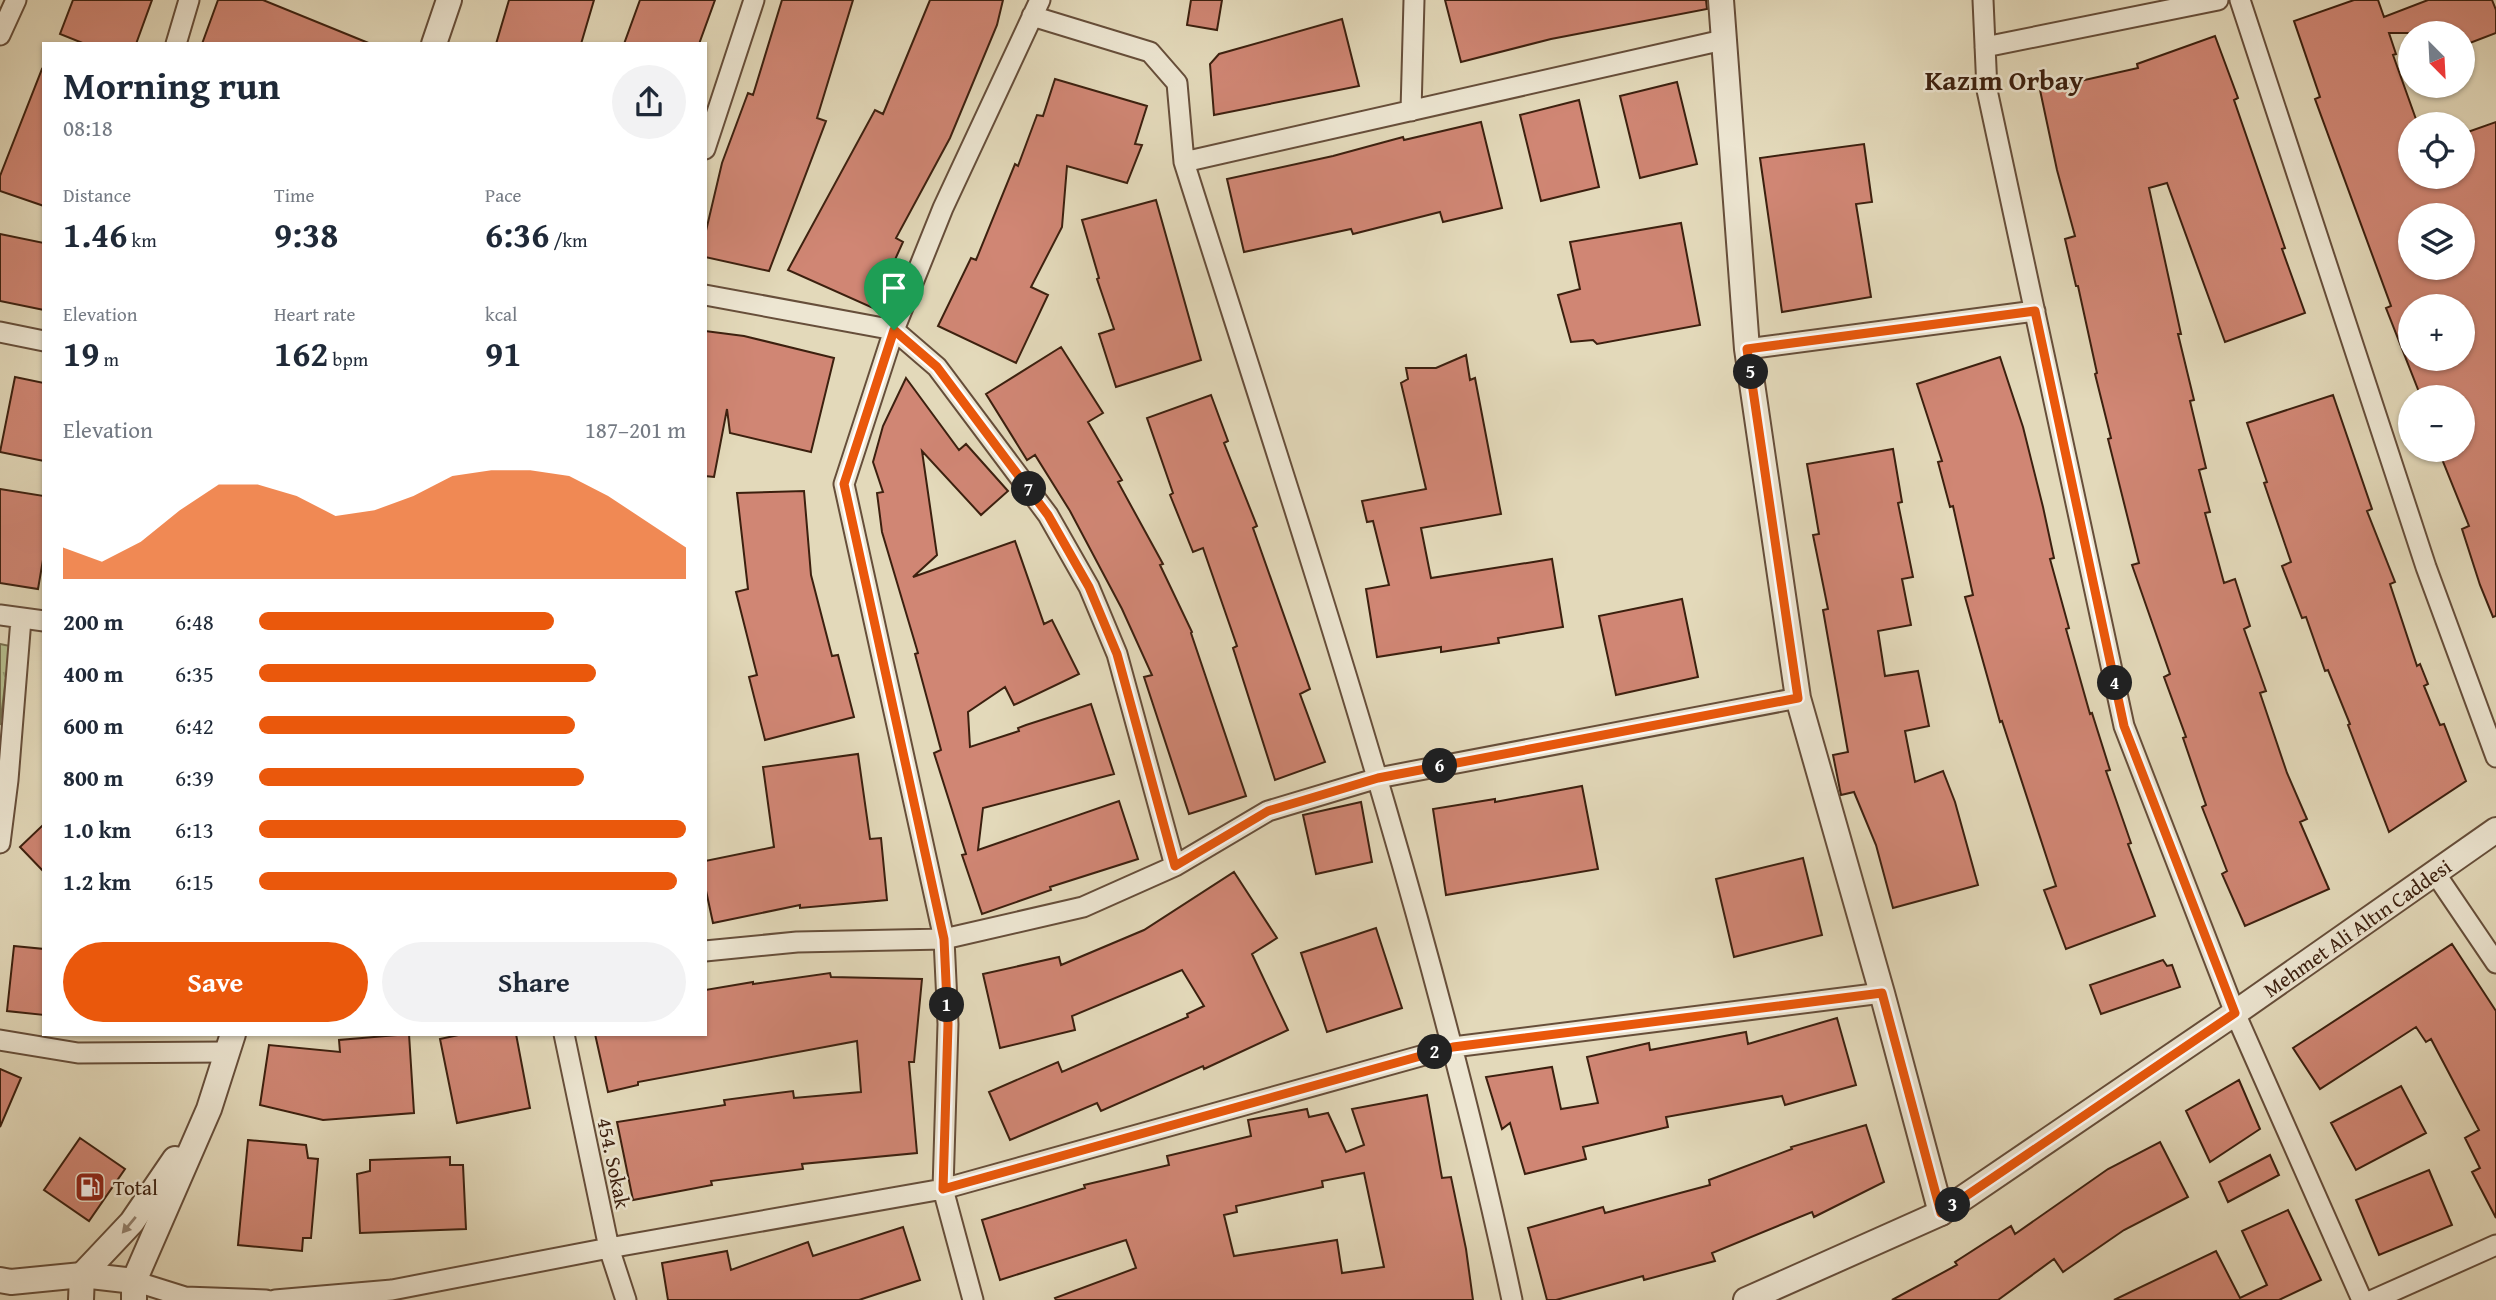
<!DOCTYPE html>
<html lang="en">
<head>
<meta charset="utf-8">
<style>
  :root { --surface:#fff; --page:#f2f2f3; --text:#1f2937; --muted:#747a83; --accent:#ea580c }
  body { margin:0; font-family:"Gentium Book Plus",serif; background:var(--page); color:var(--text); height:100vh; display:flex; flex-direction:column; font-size:26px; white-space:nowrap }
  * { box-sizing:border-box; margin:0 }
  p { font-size:23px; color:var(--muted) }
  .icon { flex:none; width:38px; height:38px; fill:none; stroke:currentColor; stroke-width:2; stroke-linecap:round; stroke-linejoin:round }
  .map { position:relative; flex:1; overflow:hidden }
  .side { position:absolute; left:42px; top:42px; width:665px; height:994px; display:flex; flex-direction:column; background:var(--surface); border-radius:0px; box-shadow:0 2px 5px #0004 }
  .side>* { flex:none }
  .needle { width:46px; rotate:156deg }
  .fabs { position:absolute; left:2398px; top:21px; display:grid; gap:14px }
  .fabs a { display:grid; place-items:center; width:77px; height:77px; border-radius:50%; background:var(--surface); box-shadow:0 2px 5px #0004; font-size:35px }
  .pin { position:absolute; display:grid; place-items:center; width:60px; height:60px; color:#fff; margin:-72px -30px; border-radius:50% 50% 50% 0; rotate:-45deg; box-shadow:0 0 7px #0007 }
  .pin .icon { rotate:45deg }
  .km { position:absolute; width:35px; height:35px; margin:-18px; border-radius:50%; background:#222; color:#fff; font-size:19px; line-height:35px; text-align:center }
  .round { display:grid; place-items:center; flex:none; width:74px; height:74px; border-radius:37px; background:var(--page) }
  .head { display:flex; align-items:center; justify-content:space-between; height:119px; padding:0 21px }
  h1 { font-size:38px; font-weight:600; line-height:52px }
  .metrics { display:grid; grid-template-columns:repeat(3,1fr); gap:10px; height:119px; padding:7px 21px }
  .metrics div { display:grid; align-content:center }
  .metrics b { font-size:35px; font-weight:600 }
  .metrics small { font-size:19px; font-weight:400 }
  .metrics p { font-size:19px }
  .chart { height:196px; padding:14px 21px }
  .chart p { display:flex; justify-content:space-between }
  .chart svg { width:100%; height:126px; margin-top:7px; fill:var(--accent); opacity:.7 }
  .button { display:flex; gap:14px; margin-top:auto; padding:14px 21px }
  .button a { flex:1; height:80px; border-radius:42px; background:var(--accent); color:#fff; font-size:28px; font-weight:600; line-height:80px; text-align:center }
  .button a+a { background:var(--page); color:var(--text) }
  ul { padding:0 21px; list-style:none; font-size:23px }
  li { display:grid; grid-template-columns:112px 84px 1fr; align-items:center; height:52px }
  li i { height:18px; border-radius:9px; background:var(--accent) }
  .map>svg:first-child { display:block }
  .park { fill:url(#park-tufts); stroke:#78704f; stroke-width:2 }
  .building { fill:#d08674; stroke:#3c200f; stroke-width:2; fill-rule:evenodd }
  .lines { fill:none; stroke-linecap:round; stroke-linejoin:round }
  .minor-casing { stroke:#664e3a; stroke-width:23 }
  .tertiary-casing { stroke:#664e3a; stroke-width:28 }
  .minor { stroke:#ede6d2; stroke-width:19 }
  .tertiary { stroke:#ede6d2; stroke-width:24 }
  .oneway { fill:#948370 }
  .route-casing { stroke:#fff; stroke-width:14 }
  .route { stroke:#ea580c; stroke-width:9 }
  .labels { text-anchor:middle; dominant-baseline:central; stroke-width:5; stroke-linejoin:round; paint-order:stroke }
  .street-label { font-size:21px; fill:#3c200f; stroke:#ede6d2 }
  .poi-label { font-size:21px; fill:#3c200f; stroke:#ede6d2; text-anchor:start }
  .district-label { font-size:28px; font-weight:bold; fill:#3c200f; stroke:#ede6d2 }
</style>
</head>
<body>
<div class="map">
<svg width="2496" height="1300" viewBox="0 0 2496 1300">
  <defs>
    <pattern id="park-tufts" width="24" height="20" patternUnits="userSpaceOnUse" patternTransform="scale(1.75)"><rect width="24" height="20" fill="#b5bf8f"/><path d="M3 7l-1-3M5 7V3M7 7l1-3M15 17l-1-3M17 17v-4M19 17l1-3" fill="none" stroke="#949b73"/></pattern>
  </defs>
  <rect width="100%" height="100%" fill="#e3d9ba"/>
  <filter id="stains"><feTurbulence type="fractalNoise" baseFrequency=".00286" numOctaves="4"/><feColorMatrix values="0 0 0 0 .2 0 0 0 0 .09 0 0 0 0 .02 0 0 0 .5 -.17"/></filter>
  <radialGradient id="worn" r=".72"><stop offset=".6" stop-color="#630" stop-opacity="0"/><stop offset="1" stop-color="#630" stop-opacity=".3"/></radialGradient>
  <!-- park -->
  <path class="park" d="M 0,644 L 10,646 L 0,725 Z"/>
  <!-- building -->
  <path class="building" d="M 73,0 L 152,0 L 136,44 L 85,44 L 60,34 Z
    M 218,0 L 263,0 L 371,44 L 202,44 Z
    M 509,0 L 594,0 L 581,44 L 496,44 Z
    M 640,0 L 715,0 L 699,44 L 624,44 Z
    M 782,0 L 853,0 L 817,118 L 826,121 L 769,271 L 705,257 L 705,235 L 722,163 L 748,93 L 753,95 Z
    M 930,0 L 1003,0 L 997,25 L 950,138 L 896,238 L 903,242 L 873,308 L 788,270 L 875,110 L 883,114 Z
    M 1191,0 L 1222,0 L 1217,30 L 1187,25 Z
    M 1445,0 L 1706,0 L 1707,9 L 1551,39 L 1461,62 Z
    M 2354,0 L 2378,0 L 2384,17 L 2428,0 L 2492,0 L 2496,10 L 2496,33 L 2462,46 L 2462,33 L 2389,33 L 2396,54 L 2393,55 L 2417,122 L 2410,124 L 2410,177 L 2462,177 L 2462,134 L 2496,122 L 2496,616 L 2493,617 L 2480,585 L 2462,529 L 2469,526 L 2442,459 L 2462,451 L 2462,397 L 2421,397 L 2386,308 L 2391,306 L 2315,99 L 2320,97 L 2294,21 ZM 2410,215 L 2462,215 L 2462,268 L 2410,268 ZM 2410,306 L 2462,306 L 2462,359 L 2410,359 Z
    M 1342,19 L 1359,86 L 1214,115 L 1210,64 L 1219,54 Z
    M 2215,36 L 2238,98 L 2234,100 L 2285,248 L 2282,249 L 2305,313 L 2225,342 L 2167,183 L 2149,188 L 2181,334 L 2178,334 L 2194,400 L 2190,401 L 2206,468 L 2199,470 L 2210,512 L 2205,513 L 2224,583 L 2235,579 L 2250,626 L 2244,629 L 2266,691 L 2260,693 L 2287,773 L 2307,819 L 2300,822 L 2329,889 L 2245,926 L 2222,874 L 2227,871 L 2202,807 L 2206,805 L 2183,738 L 2186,737 L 2164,677 L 2170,674 L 2132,565 L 2139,563 L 2108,439 L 2111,438 L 2095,374 L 2097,373 L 2078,286 L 2076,286 L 2065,239 L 2075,236 L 2057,170 L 2040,90 L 2138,68 L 2137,64 Z
    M 42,69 L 44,70 L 44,206 L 0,191 L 0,176 Z
    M 1055,79 L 1147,106 L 1135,144 L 1142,145 L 1127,183 L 1067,166 L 1062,227 L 1031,287 L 1048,295 L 1016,363 L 938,326 L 971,258 L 976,260 L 1015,164 L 1018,166 L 1037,115 L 1043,116 Z
    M 1677,82 L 1697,164 L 1640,178 L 1620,96 Z
    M 1579,100 L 1599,187 L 1541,201 L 1520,115 Z
    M 1481,122 L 1502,208 L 1443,222 L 1440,212 L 1353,234 L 1351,229 L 1244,252 L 1227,179 L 1333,156 L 1403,137 L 1404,140 Z
    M 1864,144 L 1872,202 L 1856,204 L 1871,297 L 1782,312 L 1760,158 Z
    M 1156,200 L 1201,360 L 1116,387 L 1099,334 L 1114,329 L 1097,279 L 1099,278 L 1082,220 Z
    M 1681,223 L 1700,325 L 1597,344 L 1593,340 L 1571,342 L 1558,295 L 1580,289 L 1570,242 Z
    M 0,234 L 44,243 L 44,310 L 0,301 Z
    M 705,331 L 744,336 L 834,358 L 811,452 L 730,433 L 727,409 L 714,477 L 705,476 Z
    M 1061,347 L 1103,413 L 1088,422 L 1122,480 L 1118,482 L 1163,564 L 1160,565 L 1192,632 L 1191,633 L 1246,796 L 1189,814 L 1144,677 L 1152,675 L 1122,609 L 1070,511 L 1035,455 L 1027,460 L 986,394 Z
    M 1466,355 L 1470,380 L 1475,378 L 1501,514 L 1421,528 L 1431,578 L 1552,559 L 1563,627 L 1498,638 L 1499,643 L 1441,652 L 1441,647 L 1377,657 L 1366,589 L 1389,585 L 1373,521 L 1367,522 L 1362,501 L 1426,489 L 1401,383 L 1408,379 L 1406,368 L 1436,368 Z
    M 2000,357 L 2023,427 L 2043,507 L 2054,558 L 2050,559 L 2069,628 L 2066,629 L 2090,714 L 2092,713 L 2110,770 L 2106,771 L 2131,843 L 2128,844 L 2155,916 L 2066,949 L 2044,890 L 2056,886 L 2002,721 L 2000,722 L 1965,597 L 1973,595 L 1953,506 L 1950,507 L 1938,462 L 1942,461 L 1917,384 Z
    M 15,377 L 44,383 L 44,461 L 0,452 Z
    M 906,378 L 959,450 L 966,444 L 1008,491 L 981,515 L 922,451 L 937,555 L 913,577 L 1015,541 L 1044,624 L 1052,620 L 1079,674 L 1014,705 L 1005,687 L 968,712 L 970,747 L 1019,731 L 1018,728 L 1026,725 L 1091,704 L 1114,774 L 983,808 L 978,850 L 1119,801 L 1138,859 L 1050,887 L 1051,890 L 982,914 L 962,855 L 966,854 L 934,753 L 941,750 L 915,654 L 918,653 L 882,532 L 877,493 L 883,492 L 873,462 L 883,426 Z
    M 1211,395 L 1228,441 L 1224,443 L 1257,526 L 1253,528 L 1310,689 L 1300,694 L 1325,762 L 1275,780 L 1233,648 L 1237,646 L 1203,548 L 1193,552 L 1170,495 L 1173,493 L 1147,418 Z
    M 2333,395 L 2372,509 L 2367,511 L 2395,582 L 2390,584 L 2417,666 L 2420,664 L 2428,684 L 2424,686 L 2440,725 L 2444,724 L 2466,781 L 2389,832 L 2348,725 L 2350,724 L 2328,670 L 2325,671 L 2306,617 L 2302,618 L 2282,566 L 2291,562 L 2264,483 L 2267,482 L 2247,423 Z
    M 1893,449 L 1902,502 L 1898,503 L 1913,577 L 1902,579 L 1911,625 L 1878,631 L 1885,676 L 1918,671 L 1929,726 L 1905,731 L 1915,782 L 1943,771 L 1955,802 L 1978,885 L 1893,908 L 1876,845 L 1854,792 L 1841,795 L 1833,755 L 1848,752 L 1823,610 L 1828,609 L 1813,535 L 1819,534 L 1807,464 Z
    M 0,489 L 44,496 L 44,554 L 38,589 L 0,583 Z
    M 804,491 L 811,575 L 832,656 L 838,655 L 854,717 L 765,740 L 749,677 L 757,675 L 736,592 L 748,589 L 737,493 Z
    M 1682,599 L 1698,677 L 1616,695 L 1599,616 Z
    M 858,754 L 870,839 L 881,838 L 887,900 L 800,908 L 800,905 L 713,923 L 705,886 L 705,861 L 774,847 L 763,767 Z
    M 1582,786 L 1598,869 L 1446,895 L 1433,809 L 1495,799 L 1495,802 Z
    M 1361,802 L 1372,862 L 1316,874 L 1303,815 Z
    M 44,824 L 44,872 L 20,847 Z
    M 1803,858 L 1822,935 L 1734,957 L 1716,879 Z
    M 1234,872 L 1277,938 L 1252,954 L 1288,1030 L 1204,1069 L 1203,1066 L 1101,1111 L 1097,1103 L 1010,1140 L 989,1092 L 1058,1062 L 1062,1072 L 1188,1017 L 1187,1014 L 1204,1006 L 1182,970 L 1072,1016 L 1075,1030 L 1000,1048 L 983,974 L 1059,957 L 1061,965 L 1144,930 Z
    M 1376,928 L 1402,1008 L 1327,1032 L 1301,953 Z
    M 2452,944 L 2496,1011 L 2496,1218 L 2472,1172 L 2480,1168 L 2465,1138 L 2479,1130 L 2431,1039 L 2426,1042 L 2416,1027 L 2320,1089 L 2293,1048 Z
    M 14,946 L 44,949 L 44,1015 L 7,1011 Z
    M 2163,960 L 2167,966 L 2172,965 L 2180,987 L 2101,1014 L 2090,985 Z
    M 830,973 L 831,977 L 922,979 L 914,1062 L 909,1062 L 917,1153 L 802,1164 L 803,1169 L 711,1181 L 712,1185 L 633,1200 L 617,1122 L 725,1105 L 724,1100 L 793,1091 L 794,1098 L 861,1092 L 857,1041 L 638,1082 L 638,1085 L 608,1092 L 595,1034 L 705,1034 L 705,990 L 753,982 L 753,984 Z
    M 1837,1018 L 1856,1085 L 1785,1105 L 1782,1096 L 1666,1117 L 1668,1127 L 1583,1147 L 1586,1159 L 1525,1174 L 1510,1123 L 1502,1129 L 1486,1077 L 1552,1067 L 1561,1109 L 1598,1103 L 1587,1057 L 1649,1043 L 1650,1050 L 1746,1032 L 1748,1044 Z
    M 409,1034 L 414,1113 L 323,1120 L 260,1105 L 269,1045 L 340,1052 L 339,1040 Z
    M 463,1034 L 516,1034 L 530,1108 L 457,1123 L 440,1039 Z
    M 0,1069 L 21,1078 L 0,1127 Z
    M 2239,1080 L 2260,1129 L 2210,1162 L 2186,1111 Z
    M 2401,1086 L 2426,1133 L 2356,1170 L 2331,1123 Z
    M 1427,1095 L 1442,1178 L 1451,1177 L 1466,1249 L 1473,1300 L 1056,1300 L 1055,1298 L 1136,1268 L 1126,1240 L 1000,1280 L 982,1220 L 1085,1188 L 1084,1185 L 1169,1165 L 1167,1156 L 1251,1136 L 1248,1120 L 1307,1109 L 1309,1117 L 1328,1113 L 1346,1152 L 1364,1145 L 1352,1109 ZM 1364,1173 L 1384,1267 L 1342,1273 L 1337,1240 L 1234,1256 L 1224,1215 L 1237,1212 L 1236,1206 L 1323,1187 L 1322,1181 Z
    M 1866,1125 L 1884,1182 L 1814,1217 L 1812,1212 L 1712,1253 L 1715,1261 L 1644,1280 L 1643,1276 L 1556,1300 L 1547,1300 L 1528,1228 L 1603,1207 L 1605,1213 L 1710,1185 L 1709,1180 L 1792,1149 L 1791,1147 Z
    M 80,1138 L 125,1169 L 89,1221 L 44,1190 Z
    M 248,1140 L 306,1145 L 308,1158 L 318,1159 L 311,1238 L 303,1238 L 302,1251 L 238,1245 Z
    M 2160,1142 L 2188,1197 L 2124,1230 L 2063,1272 L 2054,1259 L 1998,1300 L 1892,1300 L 1957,1265 L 1955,1262 L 2011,1226 L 2015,1234 L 2108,1169 Z
    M 2270,1155 L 2279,1175 L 2228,1202 L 2219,1182 Z
    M 450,1157 L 450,1165 L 463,1165 L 466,1229 L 360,1233 L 357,1174 L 370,1171 L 370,1160 Z
    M 2429,1170 L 2452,1225 L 2379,1255 L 2356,1200 Z
    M 2288,1210 L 2321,1280 L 2279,1300 L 2114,1300 L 2216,1251 L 2240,1298 L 2267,1285 L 2242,1231 Z
    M 903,1227 L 920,1280 L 859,1300 L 668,1300 L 662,1263 L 727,1251 L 731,1270 L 808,1242 L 813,1256 Z"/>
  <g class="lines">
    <!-- minor casing -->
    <g class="minor-casing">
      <path id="minor" d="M 1983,0 L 1987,90 L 2124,726 L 2235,1013 L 2362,1300
        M 2240,0 L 2426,567 L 2496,757
        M 1032,16 L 1150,52 L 1177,83 L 1184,162
        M 0,35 L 16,0
        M 176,44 L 189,0
        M 1985,47 L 2218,0
        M 1411,111 L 1414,0
        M 705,149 L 754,0
        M 705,295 L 894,330 L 937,367 L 1048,515 L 1089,587 L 1117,654 L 1175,866
        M 0,332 L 44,341
        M 1747,349 L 2035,311
        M 0,615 L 44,621
        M 0,843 L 8,780 L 21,619
        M 2435,873 L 2496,963
        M 705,951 L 797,942 L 944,939 L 1083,907 L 1175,866 L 1268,811 L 1378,778 L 1798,698
        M 564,1034 L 609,1248 L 626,1300
        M 0,1040 L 78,1053 L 226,1052
        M 134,1281 L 185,1297 L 266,1300
        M 275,1300 L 392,1290 L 609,1248 L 943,1189 L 1453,1047 L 1882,993
        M 973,1300 L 943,1189 L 948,1024 L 944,939 L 844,484 L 894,330 L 943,208 L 1040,0
        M 1512,1300 C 1430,913 1303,538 1184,162 L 1723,40
        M 2373,1300 L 2496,1245"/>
    </g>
    <!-- tertiary casing -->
    <g class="tertiary-casing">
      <g id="tertiary">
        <path d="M 1721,0 L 1747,349 L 1798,698 L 1882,993 L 1941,1213"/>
        <path d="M 434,44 L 449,0"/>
        <path d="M 0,1280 L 11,1282 L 82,1275 L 134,1281"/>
        <path d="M 81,1300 L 82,1275 L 132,1222 L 175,1159"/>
        <path d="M 134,1300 L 134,1281 L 209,1109 L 233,1034"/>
        <path id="s1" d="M 1746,1300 L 1941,1213 L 2235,1013 L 2496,830"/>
      </g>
    </g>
    <!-- minor -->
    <use href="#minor" class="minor"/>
    <!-- tertiary -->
    <use href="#tertiary" class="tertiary"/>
  </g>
  <!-- one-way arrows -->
  <defs><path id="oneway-solid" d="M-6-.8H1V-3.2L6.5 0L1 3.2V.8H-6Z" transform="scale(1.75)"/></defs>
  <use class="oneway" href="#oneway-solid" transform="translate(129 1225) rotate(130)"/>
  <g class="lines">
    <!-- route casing -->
    <g class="route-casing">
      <path id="route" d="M 2035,311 L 2124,726 L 2235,1013 L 1941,1213 L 1882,993 L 1453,1047 L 943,1189 L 948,1024 L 944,939 L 844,484 L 894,330 L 937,367 L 1048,515 L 1089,587 L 1117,654 L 1175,866 L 1268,811 L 1378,778 L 1798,698 L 1747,349 Z"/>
    </g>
    <!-- route -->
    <use href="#route" class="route"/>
  </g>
  <!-- icons -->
  <defs>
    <g id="fuel-square" transform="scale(1.575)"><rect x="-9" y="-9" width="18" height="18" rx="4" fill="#8f2418" stroke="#ede6d2"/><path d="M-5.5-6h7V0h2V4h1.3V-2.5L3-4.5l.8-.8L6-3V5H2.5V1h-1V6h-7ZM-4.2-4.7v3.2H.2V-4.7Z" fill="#fff"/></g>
  </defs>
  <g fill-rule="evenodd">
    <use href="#fuel-square" x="90" y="1187"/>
  </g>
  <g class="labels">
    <!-- street labels -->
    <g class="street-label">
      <text stroke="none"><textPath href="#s1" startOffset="718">Mehmet Ali Altın Caddesi</textPath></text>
      <text transform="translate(614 1163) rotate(78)">454. Sokak</text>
    </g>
    <!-- poi labels -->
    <g class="poi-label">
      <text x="113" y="1187">Total</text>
    </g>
    <!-- district labels -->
    <g class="district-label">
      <text x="2004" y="79">Kazım Orbay</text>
    </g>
  </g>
  <rect width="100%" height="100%" filter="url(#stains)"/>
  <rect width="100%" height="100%" fill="url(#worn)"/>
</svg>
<div class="fabs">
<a><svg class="needle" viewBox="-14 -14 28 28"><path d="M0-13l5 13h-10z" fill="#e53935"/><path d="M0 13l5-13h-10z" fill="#747a83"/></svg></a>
<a><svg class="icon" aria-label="locate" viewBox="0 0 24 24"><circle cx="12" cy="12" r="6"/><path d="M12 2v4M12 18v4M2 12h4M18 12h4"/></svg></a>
<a><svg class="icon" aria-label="layers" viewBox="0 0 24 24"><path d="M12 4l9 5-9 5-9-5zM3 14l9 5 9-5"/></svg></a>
<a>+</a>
<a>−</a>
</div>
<div class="pin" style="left:894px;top:330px;background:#1e9e55"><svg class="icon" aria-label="arrive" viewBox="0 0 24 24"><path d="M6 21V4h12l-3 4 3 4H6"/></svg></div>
<b class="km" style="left:947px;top:1005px">1</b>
<b class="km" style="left:1435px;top:1052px">2</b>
<b class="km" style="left:1953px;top:1205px">3</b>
<b class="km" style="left:2115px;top:683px">4</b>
<b class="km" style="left:1751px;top:372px">5</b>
<b class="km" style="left:1440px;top:766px">6</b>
<b class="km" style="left:1029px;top:489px">7</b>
<section class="side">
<div class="head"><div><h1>Morning run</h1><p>08:18</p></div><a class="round"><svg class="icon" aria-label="share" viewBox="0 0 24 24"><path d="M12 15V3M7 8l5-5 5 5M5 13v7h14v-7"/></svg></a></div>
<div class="metrics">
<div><p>Distance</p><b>1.46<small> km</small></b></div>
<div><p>Time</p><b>9:38</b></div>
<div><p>Pace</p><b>6:36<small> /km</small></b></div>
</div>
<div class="metrics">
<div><p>Elevation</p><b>19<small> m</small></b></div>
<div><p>Heart rate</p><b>162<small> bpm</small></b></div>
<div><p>kcal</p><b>91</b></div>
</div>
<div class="chart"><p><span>Elevation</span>187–201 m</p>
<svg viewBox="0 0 160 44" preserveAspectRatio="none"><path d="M0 44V33L10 38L20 31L30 20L40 11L50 11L60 15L70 22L80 20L90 15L100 8L110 6L120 6L130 8L140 15L150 24L160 33V44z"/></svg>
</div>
<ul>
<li><b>200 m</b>6:48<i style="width:69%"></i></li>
<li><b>400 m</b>6:35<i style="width:79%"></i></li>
<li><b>600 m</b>6:42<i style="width:74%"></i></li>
<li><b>800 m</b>6:39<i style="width:76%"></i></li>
<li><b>1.0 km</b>6:13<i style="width:100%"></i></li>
<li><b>1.2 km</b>6:15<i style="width:98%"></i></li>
</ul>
<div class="button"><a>Save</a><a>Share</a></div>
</section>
</div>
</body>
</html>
